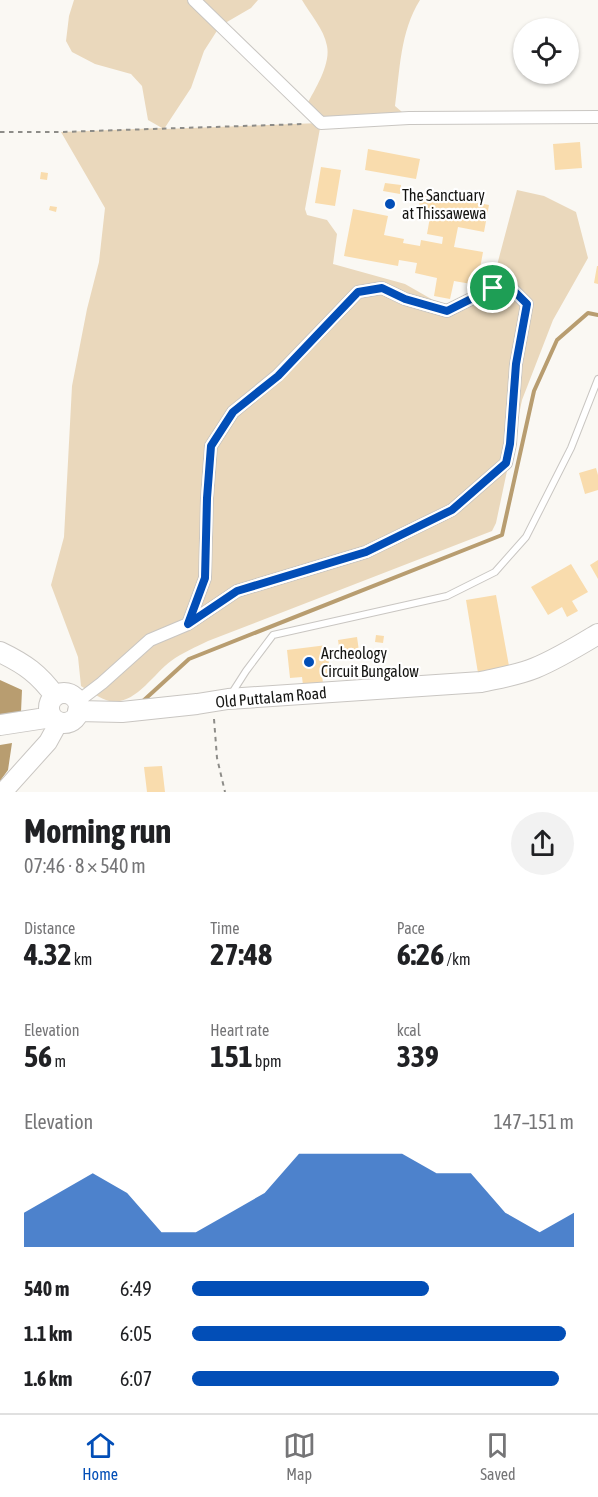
<!DOCTYPE html>
<html lang="en">
<head>
<meta charset="utf-8">
<style>
  :root { --surface:#fff; --page:#f2f2f2; --text:#202124; --muted:#757577; --line:#e0e0e0; --accent:#024eb7 }
  body { margin:0; font-family:"Asap Condensed",sans-serif; background:var(--page); color:var(--text); height:100vh; display:flex; flex-direction:column; font-size:22px; white-space:nowrap }
  * { box-sizing:border-box; margin:0 }
  p { font-size:20px; color:var(--muted) }
  .icon { flex:none; width:33px; height:33px; fill:none; stroke:currentColor; stroke-width:2; stroke-linecap:round; stroke-linejoin:round }
  .map { position:relative; height:792px; overflow:hidden }
  .details { display:flex; flex-direction:column; background:var(--surface); flex:1 }
  .details>* { flex:none }
  .buttons { position:absolute; left:513px; top:18px; display:grid; gap:12px }
  .buttons a { display:grid; place-items:center; width:66px; height:66px; border-radius:50%; background:var(--surface); box-shadow:0 2px 4px #0004; font-size:30px }
  .pin { position:absolute; display:grid; place-items:center; width:51px; height:51px; color:#fff; margin:-26px; border:3px solid #fff; border-radius:50%; box-shadow:0 2px 6px #0007 }
  .round { display:grid; place-items:center; flex:none; width:63px; height:63px; border-radius:32px; background:var(--page) }
  .overview { display:flex; align-items:center; justify-content:space-between; height:102px; padding:0 24px }
  h1 { font-size:33px; font-weight:700; line-height:45px }
  .figures { display:grid; grid-template-columns:repeat(3,1fr); gap:9px; height:102px; padding:6px 24px }
  .figures div { display:grid; align-content:center }
  .figures b { font-size:30px; font-weight:700 }
  .figures small { font-size:16px; font-weight:400 }
  .figures p { font-size:16px }
  .chart { height:168px; padding:12px 24px }
  .chart p { display:flex; justify-content:space-between }
  .chart svg { width:100%; height:108px; margin-top:6px; fill:var(--accent); opacity:.7 }
  ul { padding:0 24px; list-style:none; font-size:20px }
  li { display:grid; grid-template-columns:96px 72px 1fr; align-items:center; height:45px }
  li i { height:15px; border-radius:8px; background:var(--accent) }
  .tabs { display:flex; justify-content:space-around; align-items:center; height:84px; border-top:2px solid var(--line); background:var(--surface); font-size:16px; color:var(--muted) }
  .tabs a { display:grid; justify-items:center; gap:3px }
  .tabs .current { color:var(--accent) }
  .map>svg:first-child { display:block }
  .green { fill:#ead8bc }
  .water { fill:#b89d70 }
  .lines { fill:none; stroke-linecap:round; stroke-linejoin:round }
  .stream { stroke:#b89d70; stroke-width:4 }
  .building { fill:#f9dcad }
  .service-casing { stroke:#c9c6c2; stroke-width:8 }
  .minor-casing { stroke:#c9c6c2; stroke-width:14 }
  .secondary-casing { stroke:#c9c6c2; stroke-width:20 }
  .primary-casing { stroke:#c9c6c2; stroke-width:22 }
  .path { stroke:#8d8c88; stroke-width:2; stroke-dasharray:4.5 4.5; stroke-linecap:butt }
  .service { stroke:#fff; stroke-width:6 }
  .minor { stroke:#fff; stroke-width:12 }
  .secondary { stroke:#fff; stroke-width:18 }
  .primary { stroke:#fff; stroke-width:20 }
  .route-casing { stroke:#fff; stroke-width:12 }
  .route { stroke:#024eb7; stroke-width:8 }
  .poi-dot { fill:#024eb7; stroke:#fff; stroke-width:2 }
  .labels { text-anchor:middle; dominant-baseline:central; stroke-width:4.5; stroke-linejoin:round; paint-order:stroke }
  .poi-label { font-size:16px; fill:#141412; stroke:#fff; text-anchor:start }
  .street-label { font-size:16px; fill:#141412; stroke:#fff }
</style>
</head>
<body>
<div class="map">
<svg width="598" height="792" viewBox="0 0 598 792">
  <rect width="100%" height="100%" fill="#faf8f3"/>
  <!-- green -->
  <path class="green" d="M 74,0 L 258,0 L 251,8 L 220,26 L 204,51 L 191,88 L 164,129 L 320,123 L 305,108 C 314,91 331,65 327,46 C 324,29 310,14 302,0 L 420,0 C 400,32 400,70 395,106 L 409,118 L 321,123 L 305,209 L 307,215 L 327,220 L 337,234 L 333,264 L 405,284 L 433,300 L 447,304 L 489,284 L 496,269 L 517,190 L 544,196 L 576,212 L 588,258 L 553,320 L 522,400 L 496,523 L 492,531 L 208,641 C 196,647 182,653 171,661 C 152,675 133,709 106,700 C 98,697 89,691 81,686 L 78,657 L 51,585 L 64,537 L 72,386 L 87,309 L 99,262 L 105,208 L 61,132 L 162,128 L 148,120 L 142,86 L 131,74 L 95,64 L 72,52 L 66,41 L 69,16 Z"/>
  <!-- water -->
  <path class="water" d="M 0,680 L 22,690 L 21,712 L 0,715 Z
    M 12,743 L 8,770 L 0,781 L 0,745 Z"/>
  <g class="lines">
    <!-- stream -->
    <path class="stream" d="M 143,701 L 189,659 L 502,535 L 534,391 L 557,340 L 588,313 L 598,315"/>
  </g>
  <!-- building -->
  <path class="building" d="M 580,142 L 582,168 L 555,170 L 553,144 Z
    M 368,149 L 420,159 L 416,179 L 365,170 Z
    M 321,167 L 341,170 L 335,206 L 315,203 Z
    M 41,172 L 48,173 L 47,180 L 40,179 Z
    M 385,183 L 401,185 L 400,194 L 383,191 Z
    M 422,192 L 489,205 L 484,232 L 458,227 L 454,247 L 483,252 L 477,285 L 454,281 L 450,299 L 434,296 L 437,278 L 415,273 L 417,263 L 399,260 L 398,266 L 344,256 L 353,209 L 388,216 L 384,235 L 404,239 L 403,243 L 420,246 L 421,240 L 442,244 L 443,237 L 427,234 L 430,217 L 417,215 Z
    M 50,206 L 57,207 L 56,212 L 49,210 Z
    M 597,266 L 598,266 L 598,284 L 594,283 Z
    M 596,468 L 598,475 L 598,490 L 585,494 L 579,473 Z
    M 598,560 L 598,579 L 590,565 Z
    M 571,564 L 588,592 L 572,601 L 578,611 L 567,617 L 562,607 L 548,615 L 531,587 Z
    M 496,595 L 509,666 L 478,673 L 466,600 Z
    M 376,635 L 384,636 L 383,643 L 375,642 Z
    M 357,637 L 359,651 L 340,654 L 338,640 Z
    M 327,645 L 330,674 L 322,675 L 323,683 L 303,685 L 302,677 L 290,678 L 287,650 Z
    M 162,766 L 165,792 L 147,792 L 144,767 Z"/>
  <g class="lines">
    <!-- service casing -->
    <g class="service-casing">
      <path id="service" d="M 230,696 L 246,671 L 273,635 L 447,596 L 495,572 L 526,537 L 571,448 L 598,379"/>
    </g>
    <!-- minor casing -->
    <g class="minor-casing">
      <path id="minor" d="M 194,0 L 321,123 L 409,118 L 598,117
        M 77,702 L 102,683 L 150,640 L 188,624 L 237,591 L 366,552 L 452,510 L 506,463 L 510,444 L 516,364 L 527,304 L 513,290 L 493,288 L 447,311 L 405,299 L 382,288 L 358,292 L 277,376 L 233,412 L 211,446 L 207,498 L 205,578 L 188,624"/>
    </g>
    <!-- secondary casing -->
    <g class="secondary-casing">
      <path id="secondary" d="M 3,792 L 48,742 L 59,722"/>
    </g>
    <!-- primary casing -->
    <g class="primary-casing">
      <path id="primary" d="M 0,652 C 25,664 39,674 55,696
        M49 708a15 15 0 1 1 30 0a15 15 0 1 1-30 0Z
        M 78,711 L 122,712 L 197,704 L 228,699 L 481,682 C 499,678 518,675 535,668 C 557,659 578,646 598,634
        M 0,725 L 52,717"/>
    </g>
    <!-- path -->
    <path class="path" d="M 0,132 L 61,132 L 303,124
      M 214,719 L 217,758 L 225,792"/>
    <!-- service -->
    <use href="#service" class="service"/>
    <!-- minor -->
    <use href="#minor" class="minor"/>
    <!-- secondary -->
    <use href="#secondary" class="secondary"/>
    <!-- primary -->
    <use href="#primary" class="primary"/>
  </g>
  <g class="lines">
    <!-- route casing -->
    <g class="route-casing">
      <path id="route" d="M 382,288 L 405,299 L 447,311 L 493,288 L 513,290 L 527,304 L 516,364 L 510,444 L 506,463 L 452,510 L 366,552 L 237,591 L 188,624 L 205,578 L 207,498 L 211,446 L 233,412 L 278,376 L 358,292 Z"/>
    </g>
    <!-- route -->
    <use href="#route" class="route"/>
  </g>
  <!-- markers -->
  <g class="poi-dot">
    <circle cx="390" cy="204" r="6"/>
    <circle cx="309" cy="662" r="6"/>
  </g>
  <g class="labels">
    <!-- poi labels -->
    <g class="poi-label">
      <text x="402" y="195">The Sanctuary<tspan x="402" dy="18">at Thissawewa</tspan></text>
      <text x="321" y="653">Archeology<tspan x="321" dy="18">Circuit Bungalow</tspan></text>
    </g>
    <!-- street labels -->
    <g class="street-label">
      <text transform="translate(271 697) rotate(-5)">Old Puttalam Road</text>
    </g>
  </g>
</svg>
<div class="buttons">
<a><svg class="icon" aria-label="locate" viewBox="0 0 24 24"><circle cx="12" cy="12" r="6"/><path d="M12 2v4M12 18v4M2 12h4M18 12h4"/></svg></a>
</div>
<div class="pin" style="left:493px;top:288px;background:#1e9e55"><svg class="icon" aria-label="arrive" viewBox="0 0 24 24"><path d="M6 21V4h12l-3 4 3 4H6"/></svg></div>
</div>
<section class="details">
<div class="overview"><div><h1>Morning run</h1><p>07:46 · 8 × 540 m</p></div><a class="round"><svg class="icon" aria-label="share" viewBox="0 0 24 24"><path d="M12 15V3M7 8l5-5 5 5M5 13v7h14v-7"/></svg></a></div>
<div class="figures">
<div><p>Distance</p><b>4.32<small> km</small></b></div>
<div><p>Time</p><b>27:48</b></div>
<div><p>Pace</p><b>6:26<small> /km</small></b></div>
</div>
<div class="figures">
<div><p>Elevation</p><b>56<small> m</small></b></div>
<div><p>Heart rate</p><b>151<small> bpm</small></b></div>
<div><p>kcal</p><b>339</b></div>
</div>
<div class="chart"><p><span>Elevation</span>147–151 m</p>
<svg viewBox="0 0 160 44" preserveAspectRatio="none"><path d="M0 44V30L10 22L20 14L30 22L40 38L50 38L60 30L70 22L80 6L90 6L100 6L110 6L120 14L130 14L140 30L150 38L160 30V44z"/></svg>
</div>
<ul>
<li><b>540 m</b>6:49<i style="width:62%"></i></li>
<li><b>1.1 km</b>6:05<i style="width:98%"></i></li>
<li><b>1.6 km</b>6:07<i style="width:96%"></i></li>
</ul>
</section>
<nav class="tabs">
<a class="current"><svg class="icon" aria-label="home" viewBox="0 0 24 24"><path d="M3 11l9-7 9 7M6 9v11h12V9"/></svg>Home</a>
<a><svg class="icon" aria-label="map" viewBox="0 0 24 24"><path d="M3 6l6-2 6 2 6-2v14l-6 2-6-2-6 2zM9 4v14M15 6v14"/></svg>Map</a>
<a><svg class="icon" aria-label="saved" viewBox="0 0 24 24"><path d="M7 4h10v16l-5-4-5 4z"/></svg>Saved</a>
</nav>
</body>
</html>
